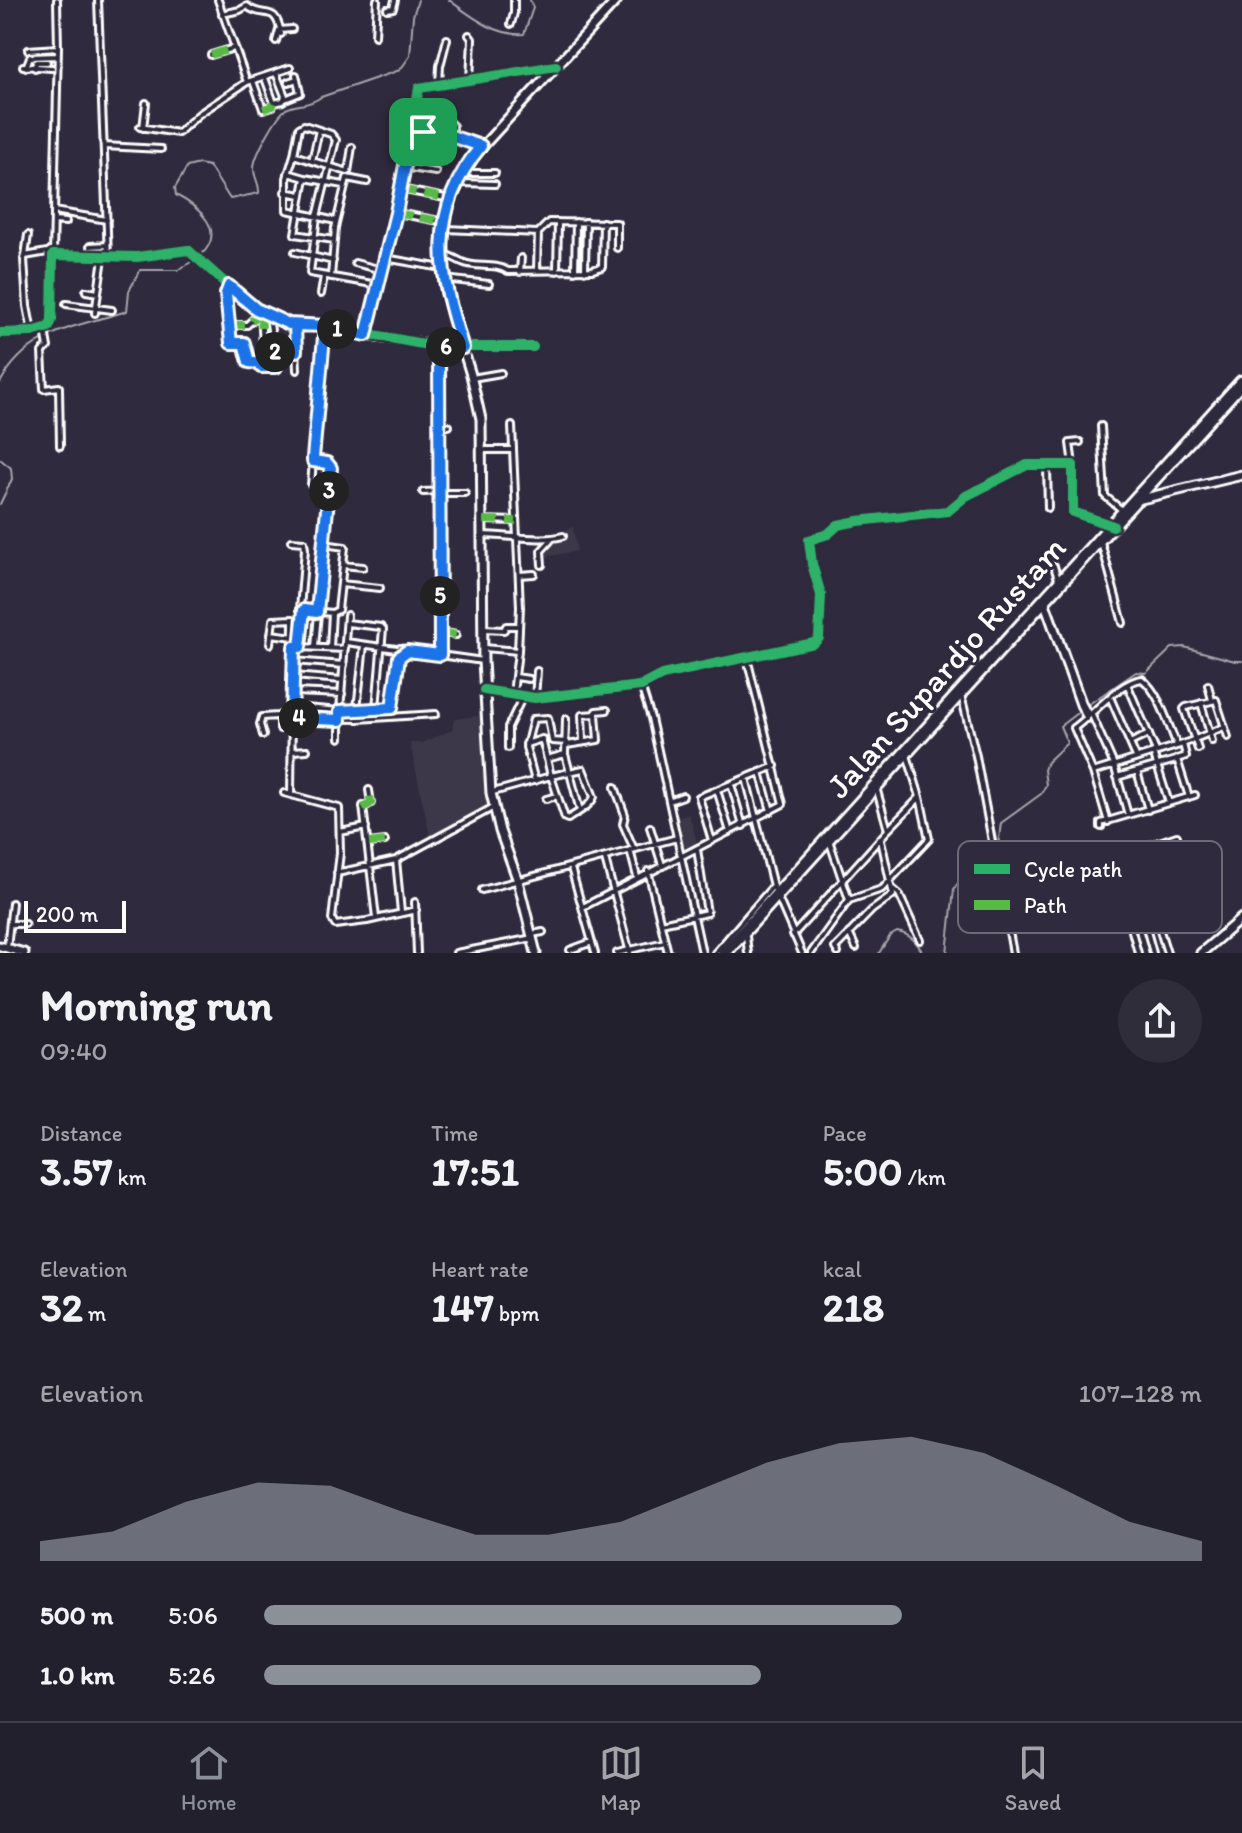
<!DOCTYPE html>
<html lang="en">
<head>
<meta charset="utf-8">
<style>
  :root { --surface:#23202e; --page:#2f2d3a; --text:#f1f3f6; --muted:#a3a3aa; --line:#403e4a; --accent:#8c9099 }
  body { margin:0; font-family:Itim,sans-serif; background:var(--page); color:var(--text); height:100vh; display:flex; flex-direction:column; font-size:30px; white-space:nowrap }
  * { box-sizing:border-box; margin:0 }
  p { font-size:26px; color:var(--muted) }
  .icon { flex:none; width:44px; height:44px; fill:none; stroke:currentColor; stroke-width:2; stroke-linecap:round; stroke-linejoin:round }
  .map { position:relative; height:953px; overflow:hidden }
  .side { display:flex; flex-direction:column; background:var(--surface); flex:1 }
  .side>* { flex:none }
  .scale { position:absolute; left:24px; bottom:20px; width:102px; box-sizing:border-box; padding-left:8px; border:4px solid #fff; border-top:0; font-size:22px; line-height:28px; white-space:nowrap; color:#fff; -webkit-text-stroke:6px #2f2a3d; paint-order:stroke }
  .pin { position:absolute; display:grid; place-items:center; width:68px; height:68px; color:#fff; margin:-34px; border-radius:16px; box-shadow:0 4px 12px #0006 }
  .km { position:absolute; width:40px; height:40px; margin:-20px; border-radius:50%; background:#222; color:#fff; font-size:22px; line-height:40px; text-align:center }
  .round { display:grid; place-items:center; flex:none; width:84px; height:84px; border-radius:42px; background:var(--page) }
  .headline { display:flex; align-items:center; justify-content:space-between; height:136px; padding:0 40px }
  h1 { font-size:44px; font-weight:800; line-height:60px }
  .figures { display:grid; grid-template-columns:repeat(3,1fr); gap:12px; height:136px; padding:8px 40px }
  .figures div { display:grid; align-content:center }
  .figures b { font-size:40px; font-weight:800 }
  .figures small { font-size:22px; font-weight:400 }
  .figures p { font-size:22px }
  .chart { height:224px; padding:16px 40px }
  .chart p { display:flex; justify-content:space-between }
  .chart svg { width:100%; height:144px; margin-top:8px; fill:var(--accent); opacity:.7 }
  ul { padding:0 40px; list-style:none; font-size:26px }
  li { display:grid; grid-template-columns:128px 96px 1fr; align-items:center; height:60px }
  li i { height:20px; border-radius:10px; background:var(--accent) }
  .dock { display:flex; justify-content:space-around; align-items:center; height:112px; border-top:2px solid var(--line); background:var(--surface); font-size:22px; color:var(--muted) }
  .dock a { display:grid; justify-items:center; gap:4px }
  .dock .on { color:var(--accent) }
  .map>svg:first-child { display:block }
  .built { fill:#3c3749 }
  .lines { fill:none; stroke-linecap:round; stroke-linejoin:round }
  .stream { stroke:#a7a6ad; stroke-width:2 }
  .street-casing { stroke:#fff; stroke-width:10 }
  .secondary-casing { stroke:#fff; stroke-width:13 }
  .highway-casing { stroke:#fff; stroke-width:17 }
  .street { stroke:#2f2a3d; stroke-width:4 }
  .secondary { stroke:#2f2a3d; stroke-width:7 }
  .highway { stroke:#2f2a3d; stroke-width:11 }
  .quiet { stroke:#58b947; stroke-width:8; stroke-dasharray:16 8; stroke-linecap:butt }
  .cycleway-casing { stroke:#2f2a3d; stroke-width:15 }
  .cycleway { stroke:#2db169; stroke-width:10 }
  .route-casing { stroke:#fff; stroke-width:16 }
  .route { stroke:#1a73e8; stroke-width:10 }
  .labels { text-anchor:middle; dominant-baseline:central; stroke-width:6; stroke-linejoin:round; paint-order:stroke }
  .street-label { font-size:34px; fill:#fff; stroke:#2f2a3d }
  .key { fill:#2f2a3d; stroke:#6d6a77; stroke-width:2 }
  .key-label { font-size:22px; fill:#fff }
</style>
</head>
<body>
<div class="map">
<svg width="1242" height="953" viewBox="0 0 1242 953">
  <rect width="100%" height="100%" fill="#2f2a3d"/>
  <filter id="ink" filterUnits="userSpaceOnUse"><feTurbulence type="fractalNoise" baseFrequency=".0125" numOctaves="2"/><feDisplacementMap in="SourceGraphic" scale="16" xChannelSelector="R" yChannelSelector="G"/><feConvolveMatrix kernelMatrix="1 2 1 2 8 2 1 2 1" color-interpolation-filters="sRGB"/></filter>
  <g filter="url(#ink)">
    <!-- built -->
    <path class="built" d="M 573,527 L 577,551 L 544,557 L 544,550 L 556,539 L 566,536 L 565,530 Z
      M 485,715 L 491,806 L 431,841 L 410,743 L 422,743 L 452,730 L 454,719 Z
      M 689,814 L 698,846 L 683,853 L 674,819 Z"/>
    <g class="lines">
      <!-- stream -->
      <path class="stream" d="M 449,0 C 471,16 495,36 524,34 L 533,8 L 530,0
        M 201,255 C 227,231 199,207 176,195 L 175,188 L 187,167 L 199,164 L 209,166 L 230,199 L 259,193 C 260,184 254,178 254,169 C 253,157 277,115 286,109 C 297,103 308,107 321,97 L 400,70 L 410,56 L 413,16 L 418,0
        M 0,383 C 28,331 76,327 127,311 L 129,291 L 140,270 L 178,270 L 196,259
        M 0,459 L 11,468 L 12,479 L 0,504
        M 1086,706 L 1136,672 L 1146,673 L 1172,648 L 1184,647 L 1235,661 L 1242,661
        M 879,953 L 890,936 L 897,932 C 910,934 916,941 923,953
        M 947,953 L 954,889 C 965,871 983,868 1001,861 L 998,846 L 1001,823 L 1041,794 L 1046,785 L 1044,770 L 1047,762 L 1067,743 L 1060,726 L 1081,710"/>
      <!-- street casing -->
      <g class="street-casing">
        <path id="street" d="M 98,0 L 108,257
          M 218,0 L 247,82
          M 387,9 L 393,8 L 395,0
          M 222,14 L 240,10 L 247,6 C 263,20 276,2 281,34
          M 511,24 L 514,13 L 514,0
          M 469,35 L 472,39 L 470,80
          M 375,36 L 377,0
          M 276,41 L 279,30 L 292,29
          M 28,50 L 58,48
          M 211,55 L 234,48
          M 23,66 L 52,68
          M 26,67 L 30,57 L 58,56
          M 35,68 L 36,62 L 47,62
          M 265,78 L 274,103 L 283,101 L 285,96 L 276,73
          M 253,81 L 263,109 L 273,106 L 274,103
          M 288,82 L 297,79
          M 439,84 L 440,66 L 447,39
          M 285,99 L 300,93 L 296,75
          M 450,123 L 453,126 L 453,136
          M 140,127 L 178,133 L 199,114 L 247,82 L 290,68
          M 143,128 L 146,103
          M 412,128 L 421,129 L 424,132 L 448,135 L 481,146
          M 319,130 L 312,161 L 348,172
          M 409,142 L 427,144
          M 104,146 L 161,149
          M 436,146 L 437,133
          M 294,155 L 287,178 L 287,210 L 336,221
          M 312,161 L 294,155 L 299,128 L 304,125 L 331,134 L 336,140 L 317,217 L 310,273 L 378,285
          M 404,167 L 436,172
          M 348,172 L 352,147
          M 288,173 L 305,178
          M 464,173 L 495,173
          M 460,183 L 495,184
          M 400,189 L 450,199
          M 285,192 L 301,195
          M 54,211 L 107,220
          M 397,213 L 445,222
          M 54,221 L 66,222
          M 446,229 L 538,233 L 549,222 L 617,223 L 617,248
          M 334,240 L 295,234 L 305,178 L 344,185
          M 90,246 L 107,245
          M 295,252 L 333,261
          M 53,255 L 58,48 L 57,0
          M 444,255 C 453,256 455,259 462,262 C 477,269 494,262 508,271 L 592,270 L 602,267 L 603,222
          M 25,256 L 28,235
          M 385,258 L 442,268
          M 355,263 L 382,270
          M 537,270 L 538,233
          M 557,271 L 558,222
          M 575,271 L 576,222
          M 585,271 L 586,222
          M 520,272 L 521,258
          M 331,277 L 335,228 L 347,178 L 367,182
          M 444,279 L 489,284
          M 229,286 L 226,309 L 231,343 L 244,344 L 249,362 L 258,363 L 262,367 L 276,367 L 274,352 L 296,351
          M 86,291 L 98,293
          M 321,294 L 324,276
          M 66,304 L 112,310
          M 261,312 L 263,346 L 269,367
          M 95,313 L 103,258
          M 229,325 L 247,325 L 261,312
          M 295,325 L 297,370
          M 45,330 L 48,347 L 42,352 L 44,389 L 59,387 L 60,446
          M 32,332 L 27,306 L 24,259 L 25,256 L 53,251
          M 366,335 L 396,213 L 419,88 L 554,66
          M 463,348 L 533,347
          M 265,353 L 274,352 L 269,316
          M 472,378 L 501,373
          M 440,426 L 449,426
          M 512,426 L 520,607 L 518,651
          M 1101,426 L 1105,496 L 1123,511
          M 481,450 L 513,450
          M 1073,465 L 1070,443 L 1080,442
          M 1047,467 L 1048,508
          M 311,485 L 313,461
          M 423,492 L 440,491
          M 440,493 L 465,493
          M 483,520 L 516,521
          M 482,535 C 507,535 542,542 563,536
          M 291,541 L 304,542 L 305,549 L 300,609 L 304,610 L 300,647
          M 1101,542 L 1123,623
          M 343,565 L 363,567
          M 542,565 L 541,551 L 551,540
          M 1054,566 L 1058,579
          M 519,575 L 534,574
          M 341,584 L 380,588
          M 431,599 L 440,596
          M 1046,602 L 1083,704 L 1089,715
          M 1044,605 L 1080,706 L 1087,719
          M 304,610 L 332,613 L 338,610 L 345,547 L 324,544
          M 347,615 L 340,711 L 392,708 L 400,648
          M 347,623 L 381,627 L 383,629 L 376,708
          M 484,629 L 504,630 L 506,626 L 518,626
          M 440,632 L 456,635
          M 271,634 L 294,637
          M 346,642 L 440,655 L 439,347
          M 270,644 L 273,620 L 293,619 L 291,795
          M 300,647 L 345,649
          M 315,647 L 331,468 L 327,463 L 313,460 L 325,326
          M 330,648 L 332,613
          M 484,648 L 518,651 L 513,694
          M 440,655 L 483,661
          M 293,661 L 344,665
          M 293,676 L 342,680
          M 516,677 L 529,679
          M 1208,685 L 1212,700
          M 641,686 L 651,718 L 702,953
          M 1128,686 L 1156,751
          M 484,690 L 535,698 L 641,686 L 662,675 L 814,643 L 819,638 L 821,595 L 812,564 L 809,540 L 828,534 L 838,525 L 858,521 L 948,511 L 966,496 L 1027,465 L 1073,465 L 1073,512 L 1109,524
          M 294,692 L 342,694
          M 961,695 L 976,756 L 1013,953
          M 1110,697 L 1136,757
          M 535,698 L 537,671
          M 1201,703 L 1212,741
          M 294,707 L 340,711 L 340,738
          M 357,709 L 364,645
          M 1091,713 L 1114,765 L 1128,815
          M 596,714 L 596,711 L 607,710
          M 292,718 L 358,719 L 436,714
          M 280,729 L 280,715
          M 263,735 L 260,724 L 262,717 L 293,715
          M 1130,743 L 1149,734
          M 526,744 L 542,739 L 547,759
          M 1183,744 L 1224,727
          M 567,745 L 598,740 L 596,714 L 582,715 L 583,741
          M 508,748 L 508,727 L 523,696
          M 1198,749 L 1184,709 L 1186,707 L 1216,700 L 1228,737
          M 292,751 L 307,750
          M 1153,752 L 1169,803
          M 565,754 L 566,719
          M 1137,771 L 1148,810
          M 760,772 L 771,811
          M 1093,772 L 1183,744 L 1186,756 L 1177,759 L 1189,797
          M 1117,777 L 1176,760
          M 746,778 L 773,886 L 802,953
          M 535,781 L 526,747 L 533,719 L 548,718 L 552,741 L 567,742
          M 731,784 L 743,826
          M 615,787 L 625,815 L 623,824 L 634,849
          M 717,790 L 730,832
          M 493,792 L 551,776 L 565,818 L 568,819 C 576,813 590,807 594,797 L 583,769 L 551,776 L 547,759 L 565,754 L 580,811
          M 284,793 L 339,808 L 340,853 L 332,919 L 335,925 L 367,921 L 416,910
          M 546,799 L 557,796
          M 669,801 L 683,796
          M 363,806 L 376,918
          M 363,808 L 371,803 L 369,790
          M 1108,822 L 1093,772 L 1074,728 C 1093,715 1120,681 1142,679 C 1160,693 1168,725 1177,745
          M 650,827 L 662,865
          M 1101,827 L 1101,823 L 1195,795
          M 888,830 L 920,797 L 907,755
          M 340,832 L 366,827
          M 829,840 L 849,900
          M 712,841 L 699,797 L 775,766
          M 369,843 L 385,841
          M 630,850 L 637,877
          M 605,859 L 630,953
          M 396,860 L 401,912
          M 571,868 L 595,953
          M 648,871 L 668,953
          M 337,873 L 396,860 L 494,807
          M 1117,876 L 1160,860
          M 893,889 L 899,894 L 920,940
          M 482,890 L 677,838
          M 1122,899 L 1155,889
          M 415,902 L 417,953
          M 583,907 L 783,804 L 747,658
          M 1156,918 L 1167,953
          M 661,923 L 707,913 L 697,849
          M 10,924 L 25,924
          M 1145,924 L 1153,953
          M 849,933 L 856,948
          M 532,934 L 543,932
          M 793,935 L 888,830 L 876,787
          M 746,936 L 748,953
          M 7,948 L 12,903
          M 570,950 L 592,942
          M 456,953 L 533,938
          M 617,953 L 665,942
          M 715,953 L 773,886
          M 811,953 L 849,900 L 882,889 L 929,839 L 920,797
          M 838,953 L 835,948 L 840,943 L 872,910 L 893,895 L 881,840
          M 1138,953 L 1112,858 L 1177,836"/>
      </g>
      <!-- secondary casing -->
      <g class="secondary-casing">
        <path id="secondary" d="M 0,333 L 32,332 L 49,327 L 52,320 L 53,255 L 137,257 L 188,250 L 249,304 L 289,324 L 325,326 L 376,337 L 463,348
          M 1137,500 L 1242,475
          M 0,946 L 24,953
          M 536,953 L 518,881 L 500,831 L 491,793 L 483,661 L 481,419 L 471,375 L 446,293 L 443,274 L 443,240 L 448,206 L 470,160 L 617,0
          M 1201,953 L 1242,918"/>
      </g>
      <!-- highway casing -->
      <g class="highway-casing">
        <path id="highway" d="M 724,953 L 1242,382"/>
      </g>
      <!-- street -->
      <use href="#street" class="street"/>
      <!-- secondary -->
      <use href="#secondary" class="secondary"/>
      <!-- highway -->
      <use href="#highway" class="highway"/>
      <!-- quiet -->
      <path class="quiet" d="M 211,55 L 234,48
        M 263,109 L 273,106 L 274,103
        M 400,189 L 450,199
        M 396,213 L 445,222
        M 229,286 L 226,309 L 231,343 L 244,344 L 249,362 L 258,363 L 262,367 L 276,367 L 274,352 L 296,351
        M 261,312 L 263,346 L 269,367
        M 229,325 L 247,325 L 261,312
        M 483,520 L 516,521
        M 440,632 L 456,635
        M 363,808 L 371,803 L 369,790
        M 369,843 L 385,841"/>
      <!-- cycleway casing -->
      <g class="cycleway-casing">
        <path id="cycleway" d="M 0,333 L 32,332 L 49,327 L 52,320 L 53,255 L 137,257 L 188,250 L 249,304 L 289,324 L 325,326 L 439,347 L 533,347
          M 366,335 L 396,213 L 419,88 L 556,66
          M 484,690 L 535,698 L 641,686 L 662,675 L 814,643 L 819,638 L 821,595 L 812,564 L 809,540 L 828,534 L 838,525 L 858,521 L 948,511 L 966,496 L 1027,465 L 1073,465 L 1073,512 L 1113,526"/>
      </g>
      <!-- cycleway -->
      <use href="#cycleway" class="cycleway"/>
    </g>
  </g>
  <g class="lines" filter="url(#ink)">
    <!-- route casing -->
    <g class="route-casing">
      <path id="route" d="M 423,132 L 420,129 L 412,128 L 396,213 L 366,335 L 325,326 L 289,324 L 256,309 L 229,286 L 226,294 L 231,343 L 244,343 L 249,362 L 258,363 L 261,367 L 276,367 L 274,352 L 296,351 L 295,325 L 325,326 L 313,458 L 313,461 L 327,463 L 331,468 L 317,612 L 304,610 L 300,647 L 294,647 L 292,718 L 340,720 L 340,711 L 392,708 L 399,657 L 407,651 L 440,655 L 439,347 L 463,348 C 439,273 426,213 481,146 L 448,135 L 423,132"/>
    </g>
    <!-- route -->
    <use href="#route" class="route"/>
  </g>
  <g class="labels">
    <!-- street labels -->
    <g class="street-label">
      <text transform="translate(946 667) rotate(-48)">Jalan Supardjo Rustam</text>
    </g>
  </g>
  <!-- legend -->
  <rect x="958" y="841" width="264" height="92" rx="12" class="key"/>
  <rect x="974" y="864" width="36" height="10" fill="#2db169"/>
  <rect x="974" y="900" width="36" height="10" fill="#58b947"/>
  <g class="key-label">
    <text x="1024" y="877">Cycle path</text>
    <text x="1024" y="913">Path</text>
  </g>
</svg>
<div class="scale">200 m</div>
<div class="pin" style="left:423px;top:132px;background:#1e9e55"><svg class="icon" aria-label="arrive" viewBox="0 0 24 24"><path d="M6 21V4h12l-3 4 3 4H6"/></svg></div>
<b class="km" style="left:337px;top:329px">1</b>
<b class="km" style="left:275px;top:352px">2</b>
<b class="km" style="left:329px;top:491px">3</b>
<b class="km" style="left:299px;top:718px">4</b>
<b class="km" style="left:440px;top:596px">5</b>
<b class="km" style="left:446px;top:347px">6</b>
</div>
<section class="side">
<div class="headline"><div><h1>Morning run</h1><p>09:40</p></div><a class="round"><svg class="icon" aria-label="share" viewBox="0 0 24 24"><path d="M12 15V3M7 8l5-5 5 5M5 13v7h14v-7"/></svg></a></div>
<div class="figures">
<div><p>Distance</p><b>3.57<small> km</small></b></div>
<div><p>Time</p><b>17:51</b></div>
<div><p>Pace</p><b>5:00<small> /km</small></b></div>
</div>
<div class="figures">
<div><p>Elevation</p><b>32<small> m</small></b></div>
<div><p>Heart rate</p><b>147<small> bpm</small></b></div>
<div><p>kcal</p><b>218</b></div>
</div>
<div class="chart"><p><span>Elevation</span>107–128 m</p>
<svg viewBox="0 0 160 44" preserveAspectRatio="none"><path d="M0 44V38L10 35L20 26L30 20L40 21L50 29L60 36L70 36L80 32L90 23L100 14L110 8L120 6L130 11L140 21L150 32L160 38V44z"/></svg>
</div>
<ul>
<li><b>500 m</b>5:06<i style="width:68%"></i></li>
<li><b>1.0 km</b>5:26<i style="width:53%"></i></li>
</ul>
</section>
<nav class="dock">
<a class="on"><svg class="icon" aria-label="home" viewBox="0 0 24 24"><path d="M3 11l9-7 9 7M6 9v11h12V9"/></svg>Home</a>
<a><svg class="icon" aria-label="map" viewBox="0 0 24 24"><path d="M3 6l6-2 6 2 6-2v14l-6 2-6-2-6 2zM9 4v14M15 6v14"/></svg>Map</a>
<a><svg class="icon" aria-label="saved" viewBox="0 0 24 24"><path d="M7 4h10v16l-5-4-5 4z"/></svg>Saved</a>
</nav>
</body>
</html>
